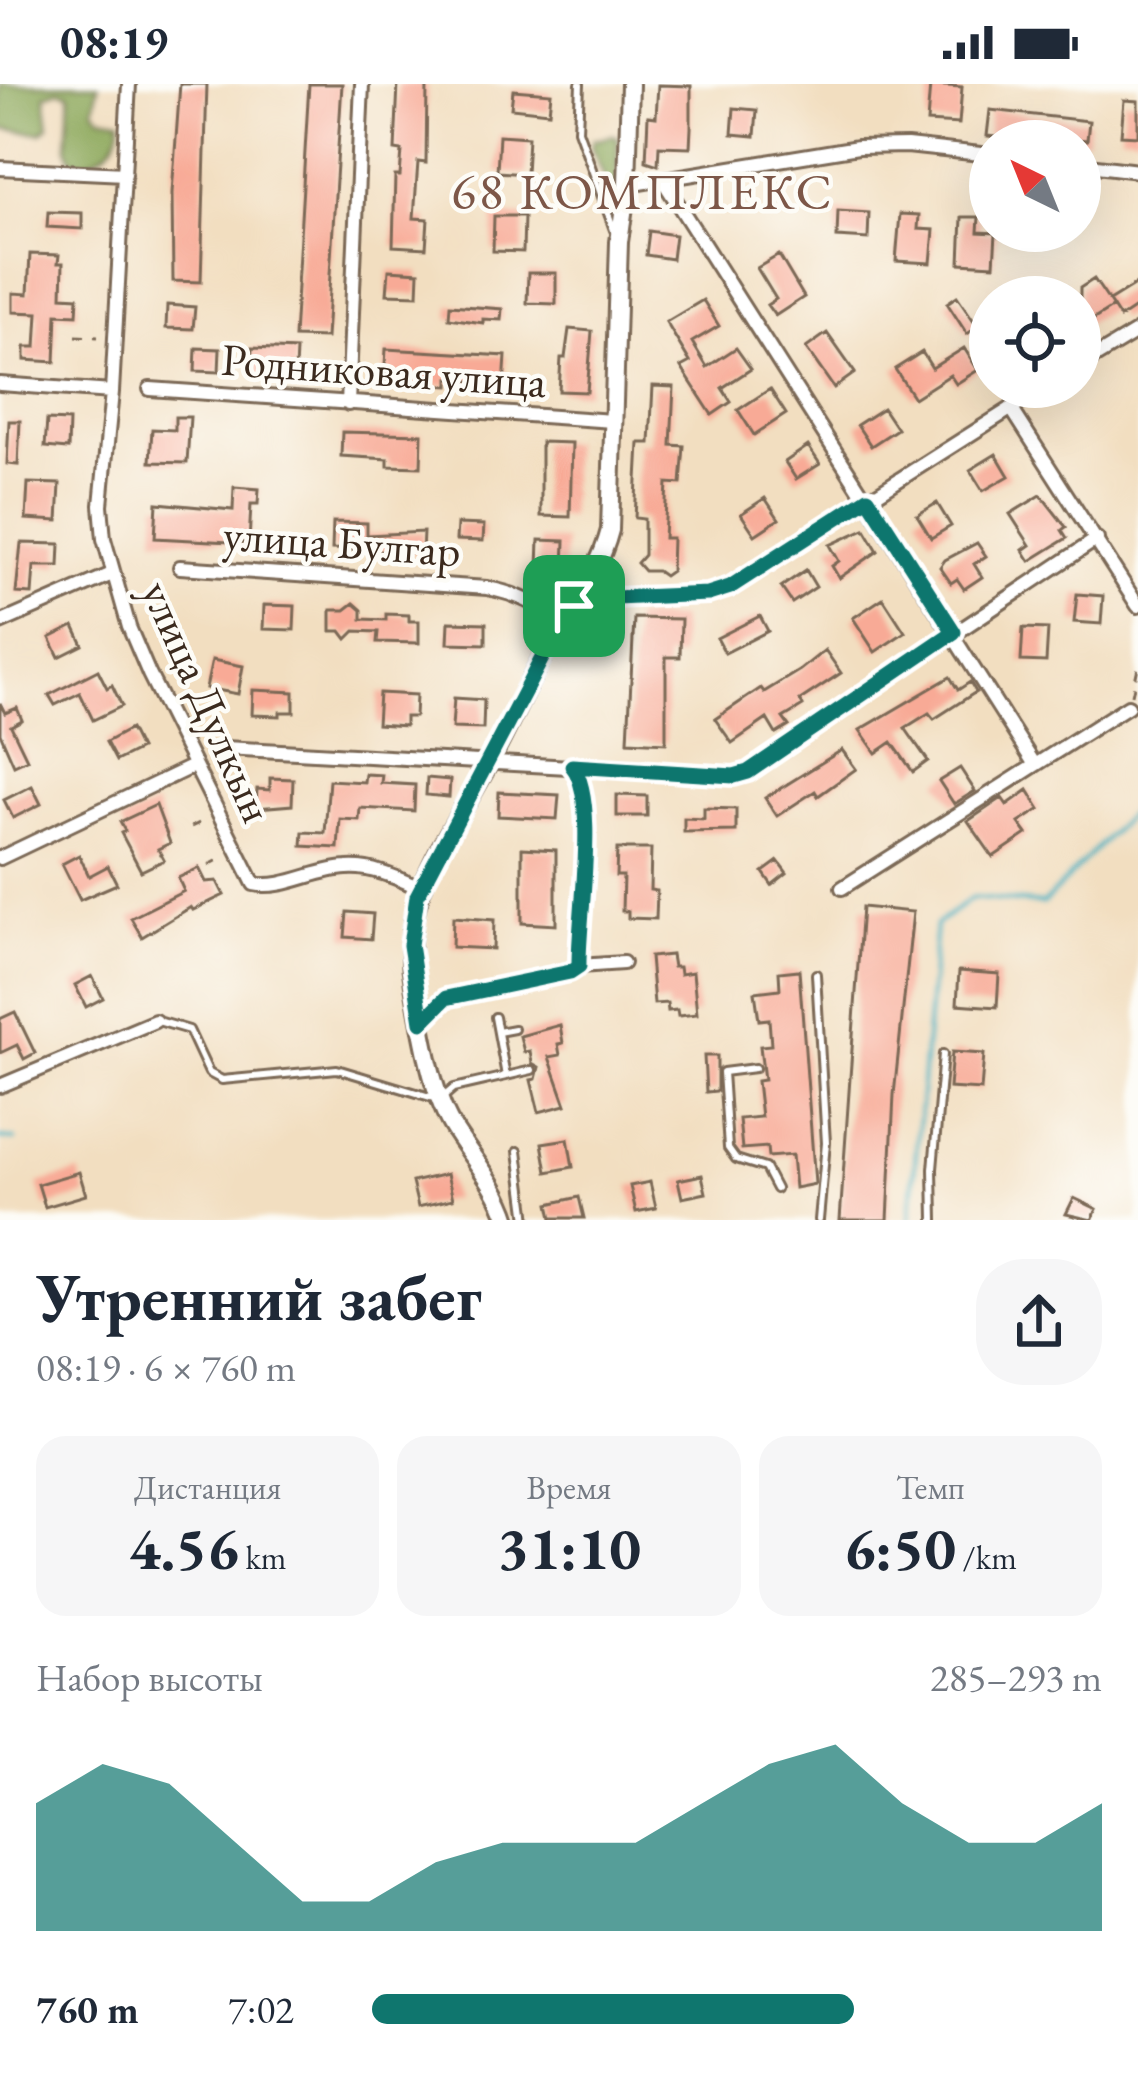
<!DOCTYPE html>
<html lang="ru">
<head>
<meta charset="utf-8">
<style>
  :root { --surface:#fff; --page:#f6f6f7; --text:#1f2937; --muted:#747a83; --accent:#0f766e }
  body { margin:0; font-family:"EB Garamond",serif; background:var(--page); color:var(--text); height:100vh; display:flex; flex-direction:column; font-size:45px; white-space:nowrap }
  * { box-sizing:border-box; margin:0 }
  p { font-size:39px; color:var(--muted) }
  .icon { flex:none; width:66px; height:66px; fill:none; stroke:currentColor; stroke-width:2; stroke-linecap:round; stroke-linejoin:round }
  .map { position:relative; height:1136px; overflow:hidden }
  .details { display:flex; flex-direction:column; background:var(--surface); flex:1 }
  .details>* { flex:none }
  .needle { width:78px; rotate:317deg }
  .controls { position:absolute; left:969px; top:36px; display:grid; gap:24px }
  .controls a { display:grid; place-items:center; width:132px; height:132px; border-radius:50%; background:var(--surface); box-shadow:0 12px 48px #0002; font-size:60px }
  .pin { position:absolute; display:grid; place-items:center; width:102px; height:102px; color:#fff; margin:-51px; border-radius:24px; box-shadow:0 6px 18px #0006 }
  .round { display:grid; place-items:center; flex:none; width:126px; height:126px; border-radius:48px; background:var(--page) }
  .summary { display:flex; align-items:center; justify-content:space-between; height:204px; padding:0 36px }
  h1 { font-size:66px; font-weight:700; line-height:90px }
  .metrics { display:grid; grid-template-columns:repeat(3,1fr); gap:18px; height:204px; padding:12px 36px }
  .metrics div { display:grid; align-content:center; border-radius:30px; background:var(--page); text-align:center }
  .metrics b { font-size:60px; font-weight:700 }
  .metrics small { font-size:33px; font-weight:400 }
  .metrics p { font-size:33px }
  .chart { height:336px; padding:24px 36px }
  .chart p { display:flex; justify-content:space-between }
  .chart svg { width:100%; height:216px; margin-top:12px; fill:var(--accent); opacity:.7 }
  ul { padding:0 36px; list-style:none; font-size:39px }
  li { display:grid; grid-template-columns:192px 144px 1fr; align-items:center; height:90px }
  li i { height:30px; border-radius:15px; background:var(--accent) }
  .status { display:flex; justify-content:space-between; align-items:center; height:84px; padding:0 60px; background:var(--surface); direction:ltr }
  .status svg { height:33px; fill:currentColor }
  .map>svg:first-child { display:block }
  .forest { fill:#8ca75a; stroke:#64683c; stroke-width:3 }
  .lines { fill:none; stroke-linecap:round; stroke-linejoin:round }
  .stream { stroke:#41afbe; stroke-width:4.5 }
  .building { fill:#f8aa96 }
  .lane-casing { stroke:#7b6957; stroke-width:12 }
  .street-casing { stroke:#7b6957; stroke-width:18 }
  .secondary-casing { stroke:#7b6957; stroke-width:22 }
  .path { stroke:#7b6957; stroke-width:3; stroke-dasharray:9 9; stroke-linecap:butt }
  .lane { stroke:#fff; stroke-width:6 }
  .street { stroke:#fff; stroke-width:12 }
  .secondary { stroke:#fff; stroke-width:16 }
  .route-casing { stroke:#fff; stroke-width:24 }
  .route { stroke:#0f766e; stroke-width:15 }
  .labels { text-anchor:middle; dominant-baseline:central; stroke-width:9; stroke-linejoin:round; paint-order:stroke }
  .street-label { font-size:45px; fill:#3b2a1e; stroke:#fdfcf7 }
  .quarter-label { font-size:51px; letter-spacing:3px; fill:#7d5748; stroke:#fdfcf7 }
</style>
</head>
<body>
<div class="status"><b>08:19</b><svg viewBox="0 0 49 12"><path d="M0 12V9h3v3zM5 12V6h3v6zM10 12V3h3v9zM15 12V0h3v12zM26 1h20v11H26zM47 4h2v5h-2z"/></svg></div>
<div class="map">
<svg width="1138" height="1136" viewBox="0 0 1138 1136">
  <rect width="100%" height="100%" fill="#fdfcf7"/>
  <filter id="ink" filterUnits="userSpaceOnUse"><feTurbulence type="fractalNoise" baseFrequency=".00833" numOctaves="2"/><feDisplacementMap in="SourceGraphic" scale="24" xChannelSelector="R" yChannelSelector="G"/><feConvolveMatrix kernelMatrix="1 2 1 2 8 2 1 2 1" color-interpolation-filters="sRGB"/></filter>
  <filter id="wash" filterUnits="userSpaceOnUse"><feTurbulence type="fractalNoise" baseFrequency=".004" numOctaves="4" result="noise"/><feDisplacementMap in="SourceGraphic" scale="48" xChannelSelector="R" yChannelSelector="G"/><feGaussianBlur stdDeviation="2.7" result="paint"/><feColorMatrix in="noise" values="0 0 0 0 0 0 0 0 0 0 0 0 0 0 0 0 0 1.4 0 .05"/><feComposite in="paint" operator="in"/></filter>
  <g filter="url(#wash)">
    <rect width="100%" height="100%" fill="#f2dec0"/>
    <!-- forest -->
    <path class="forest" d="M 0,0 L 99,0 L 94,25 L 100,32 L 120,35 C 121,60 106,70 84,80 L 71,75 L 67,63 L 70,10 L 59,6 L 45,11 L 49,42 L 41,49 L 1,45 Z
      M 614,51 L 618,54 L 617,100 L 609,105 L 591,62 L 594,55 Z"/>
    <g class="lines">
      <!-- stream -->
      <path class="stream" d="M 0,1054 L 15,1056
        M 910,1136 L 936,841 L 972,814 L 1043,820 L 1138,721"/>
    </g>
    <g id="blocks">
      <!-- building -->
      <path class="building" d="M 180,0 L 207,0 L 201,198 L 173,197 L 172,109 Z
        M 309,0 L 342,0 L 326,254 L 294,253 Z
        M 398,0 L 427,0 L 426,79 L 418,78 L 414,134 L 428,135 L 426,164 L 393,162 L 395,92 L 400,92 L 402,67 L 395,66 Z
        M 658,1 L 691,2 L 691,44 L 690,63 L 659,62 L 658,81 L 646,77 L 648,32 L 656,33 Z
        M 930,1 L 962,3 L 959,40 L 927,38 Z
        M 513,6 L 551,9 L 549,28 L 511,24 Z
        M 1124,16 L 1138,17 L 1138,52 L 1121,51 Z
        M 734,24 L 757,26 L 755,52 L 732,50 Z
        M 990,26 L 1089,37 L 1087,56 L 1045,52 L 1044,57 L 1033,57 L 987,52 Z
        M 499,51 L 528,53 L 526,90 L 497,88 Z
        M 838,127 L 869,129 L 868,155 L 837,153 Z
        M 48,128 L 82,129 L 82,145 L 47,143 Z
        M 900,130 L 919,131 L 918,145 L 934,146 L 931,179 L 896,177 Z
        M 494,132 L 524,132 L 523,168 L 493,167 Z
        M 962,133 L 979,133 L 978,148 L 996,149 L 994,181 L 960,179 Z
        M 649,147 L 675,151 L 672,175 L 646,171 Z
        M 30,170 L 59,171 L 58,179 L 63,179 L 62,212 L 78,213 L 77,231 L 57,230 L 55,278 L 25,276 L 25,263 L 36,263 L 38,229 L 13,228 L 13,209 L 28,210 Z
        M 779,171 L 804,213 L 775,232 L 767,221 L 776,215 L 757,184 Z
        M 389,186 L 419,188 L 418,211 L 387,210 Z
        M 528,189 L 556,189 L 556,220 L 527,219 Z
        M 1094,195 L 1113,223 L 1080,244 L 1080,204 Z
        M 1138,199 L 1138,222 L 1120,234 L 1109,217 Z
        M 957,212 L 978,243 L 967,250 L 947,219 Z
        M 703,216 L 719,242 L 692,258 L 707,283 L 736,264 L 751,285 L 722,304 L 731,318 L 712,331 L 681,283 L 690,278 L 666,238 Z
        M 167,221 L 195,223 L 193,245 L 166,244 Z
        M 450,221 L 502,225 L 501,236 L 483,235 L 483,239 L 449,234 Z
        M 569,245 L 592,247 L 587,308 L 559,307 L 561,274 L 565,274 Z
        M 827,249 L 855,289 L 834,304 L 806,264 Z
        M 196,264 L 220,265 L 219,288 L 195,287 Z
        M 252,264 L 296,266 L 295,287 L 283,287 L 282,292 L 251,291 Z
        M 964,264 L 978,286 L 956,300 L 950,291 L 914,314 L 895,285 L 922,268 L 932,284 Z
        M 386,265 L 506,272 L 504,302 L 449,294 L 449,302 L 384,298 Z
        M 653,302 L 674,303 L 671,361 L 684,362 L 681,400 L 667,399 L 664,454 L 672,454 L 671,487 L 664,492 L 657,487 L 644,487 L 637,479 L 644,471 L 644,435 L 635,434 L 639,359 L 650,359 Z
        M 770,305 L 786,330 L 754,351 L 738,326 Z
        M 883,324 L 897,345 L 871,362 L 857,341 Z
        M 175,333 L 190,333 L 187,379 L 150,378 L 152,345 L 175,346 Z
        M 47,336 L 69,337 L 68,365 L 45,363 Z
        M 9,337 L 20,337 L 18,381 L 7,380 Z
        M 342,348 L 422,350 L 421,383 L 388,382 L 388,375 L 341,372 Z
        M 541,358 L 572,359 L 570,433 L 541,432 Z
        M 808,362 L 820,380 L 796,395 L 785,378 Z
        M 996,370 L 1009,392 L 983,407 L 970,386 Z
        M 28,399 L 60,400 L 58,437 L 26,435 Z
        M 234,403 L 259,405 L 258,420 L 251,420 L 249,459 L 155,454 L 157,419 L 233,426 Z
        M 1041,411 L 1066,443 L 1062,446 L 1067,454 L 1030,477 L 1023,466 L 1030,461 L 1010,430 Z
        M 765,414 L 779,435 L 755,451 L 741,430 Z
        M 937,419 L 951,442 L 931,454 L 917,431 Z
        M 333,438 L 367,439 L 367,451 L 423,448 L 422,469 L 332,465 Z
        M 457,440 L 484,441 L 483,457 L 456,456 Z
        M 865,445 L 878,467 L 839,494 L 832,482 L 839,477 L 830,461 Z
        M 539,456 L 565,457 L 564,484 L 538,483 Z
        M 21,459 L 60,460 L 59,482 L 34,482 L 32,510 L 16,509 Z
        M 977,459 L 986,472 L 974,480 L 982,493 L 964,505 L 957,495 L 951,499 L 940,483 L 945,476 Z
        M 806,486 L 816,503 L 792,519 L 781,503 Z
        M 1077,510 L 1103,512 L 1101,540 L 1074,538 Z
        M 883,514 L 905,548 L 875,568 L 853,534 Z
        M 354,519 L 362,526 L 362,535 L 386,536 L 386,530 L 409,531 L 409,537 L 419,537 L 419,559 L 377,558 L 378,548 L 355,547 L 347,555 L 341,547 L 331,547 L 331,526 L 345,526 Z
        M 264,521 L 295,522 L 294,546 L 263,545 Z
        M 760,532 L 768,547 L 725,569 L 717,554 Z
        M 634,534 L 681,535 L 680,573 L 666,573 L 666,659 L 628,657 Z
        M 449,538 L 486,539 L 486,560 L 448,559 Z
        M 74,542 L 83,561 L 59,573 L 50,554 Z
        M 1023,544 L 1048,545 L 1046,578 L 1021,577 Z
        M 825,566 L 841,589 L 800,616 L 803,622 L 783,634 L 789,642 L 776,650 L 767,635 L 732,659 L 715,635 L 761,604 L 764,608 L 800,586 Z
        M 212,576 L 243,582 L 238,610 L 206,604 Z
        M 98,586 L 107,604 L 112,601 L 122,622 L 93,636 L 80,609 L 55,621 L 49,611 Z
        M 950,593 L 958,606 L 970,598 L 976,608 L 934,635 L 929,629 L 905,644 L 928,677 L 913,688 L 892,658 L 876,669 L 860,646 Z
        M 253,606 L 294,608 L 294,628 L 280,628 L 280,632 L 252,631 Z
        M 379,609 L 416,611 L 415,633 L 405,633 L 405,642 L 377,640 Z
        M 454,614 L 484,616 L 483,645 L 452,644 Z
        M 0,619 L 5,629 L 17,624 L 22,636 L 11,642 L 27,675 L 14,681 L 0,649 Z
        M 130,645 L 140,665 L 116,677 L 106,658 Z
        M 842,666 L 856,685 L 818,712 L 815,707 L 777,732 L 765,714 Z
        M 960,684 L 975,707 L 954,720 L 939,697 Z
        M 365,690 L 382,691 L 381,699 L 415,701 L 414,727 L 360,724 L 359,736 L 340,735 L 338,764 L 302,762 L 303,748 L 325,749 L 329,696 L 364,698 Z
        M 270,694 L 293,695 L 292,721 L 256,724 L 257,705 L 270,706 Z
        M 427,694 L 450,696 L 449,713 L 426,711 Z
        M 32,702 L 41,720 L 13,734 L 4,716 Z
        M 1028,706 L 1040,725 L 1019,739 L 1027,750 L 993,773 L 968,737 L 1002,714 L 1007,721 Z
        M 499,708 L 559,711 L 557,735 L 498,732 Z
        M 617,711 L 647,712 L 647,732 L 617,732 Z
        M 156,721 L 170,759 L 158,765 L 164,776 L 141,787 L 121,749 L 125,747 L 120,738 Z
        M 704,724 L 736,725 L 736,747 L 684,748 L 684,734 L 704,735 Z
        M 522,764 L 556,766 L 556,841 L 522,839 Z
        M 617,765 L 651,765 L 650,806 L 657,807 L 656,835 L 628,834 L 628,827 L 622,827 L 623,792 L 616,792 Z
        M 79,771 L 89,792 L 108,782 L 117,800 L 80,816 L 62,780 Z
        M 778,777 L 787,789 L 772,801 L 763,788 Z
        M 199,784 L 206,798 L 217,797 L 224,811 L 193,826 L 191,823 L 142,853 L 131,834 L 184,807 L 178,794 Z
        M 862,823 L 913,828 L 894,1011 L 888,1136 L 840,1136 Z
        M 347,828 L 373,830 L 371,855 L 345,853 Z
        M 453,833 L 494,836 L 493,865 L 452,863 Z
        M 671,871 L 673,883 L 679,883 L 680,890 L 693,888 L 697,930 L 678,932 L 677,926 L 668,927 L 667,919 L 654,920 L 650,873 Z
        M 799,886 L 815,1100 L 795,1104 L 792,1071 L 768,1073 L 767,1063 L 742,1065 L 739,1035 L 761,1033 L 757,997 L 764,996 L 760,962 L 771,961 L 769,935 L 759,936 L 755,908 L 780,905 L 779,888 Z
        M 959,887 L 999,890 L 997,923 L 957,920 Z
        M 92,892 L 103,914 L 86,923 L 75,901 Z
        M 15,928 L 35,969 L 24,975 L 17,961 L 0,969 L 0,935 Z
        M 560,941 L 563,959 L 558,960 L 560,971 L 549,973 L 566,1021 L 539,1028 L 531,996 L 536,995 L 539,983 L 532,979 L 530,967 L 524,968 L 520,952 Z
        M 952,968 L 984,970 L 981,1006 L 949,1004 Z
        M 704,972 L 717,972 L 717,1007 L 706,1008 Z
        M 568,1055 L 573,1083 L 547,1088 L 542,1059 Z
        M 79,1088 L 86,1111 L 45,1123 L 38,1100 Z
        M 447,1090 L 453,1115 L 418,1123 L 412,1098 Z
        M 702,1091 L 706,1109 L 682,1114 L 678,1096 Z
        M 650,1098 L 656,1124 L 636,1128 L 630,1102 Z
        M 579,1113 L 584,1134 L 552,1134 L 549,1120 Z
        M 1074,1114 L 1097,1125 L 1092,1136 L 1066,1130 Z"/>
    </g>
  </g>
  <g filter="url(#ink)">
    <use href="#blocks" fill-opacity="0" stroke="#7b6957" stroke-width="3"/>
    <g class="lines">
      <!-- lane casing -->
      <g class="lane-casing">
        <path id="lane" d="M 580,0 L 578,46 L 614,146
          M 816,890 L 826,1059 L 819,1136
          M 495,933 L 506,992
          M 158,937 L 189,946 L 209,989 L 222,996 L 337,985 L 440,1016 L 454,1004 L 532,986
          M 498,948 L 514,945
          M 755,984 L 723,988 L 728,1064 L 736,1075 L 765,1084 L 776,1105
          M 518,1067 L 527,1136
          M 934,1136 L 933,1085 L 943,970"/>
      </g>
      <!-- street casing -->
      <g class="street-casing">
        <path id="street" d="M 129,0 L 112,308 L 101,421 L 104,455 L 129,543 L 149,590 L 254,800 C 284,806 316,785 347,784 C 372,782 397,794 420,804
          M 1080,80 L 1138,87
          M 0,84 L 125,90
          M 662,95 L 1035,681
          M 627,101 L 858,63 L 907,62 L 990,71
          M 1080,282 L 1138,247
          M 0,300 L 112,308
          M 150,305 L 613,337
          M 348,320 L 362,0
          M 1011,324 L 1138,522
          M 180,483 L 487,504 C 518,510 538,520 563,540
          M 574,522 L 615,515 L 708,510 L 730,503 L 1045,303
          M 0,539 L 112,490
          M 225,664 L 733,692 L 748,687 L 1097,455
          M 572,682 C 599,715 578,836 579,882 L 623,879
          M 0,774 L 193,682
          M 842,804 L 1128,622
          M 0,1002 L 155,937"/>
      </g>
      <!-- secondary casing -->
      <g class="secondary-casing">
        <path id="secondary" d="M 508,1136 C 496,1098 472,1075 452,1042 C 431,1007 421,942 414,901 C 396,809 453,750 492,673 C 512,636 529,596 550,559 C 572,521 599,489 610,446 L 619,158 L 627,101 L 630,0"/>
      </g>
      <!-- path -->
      <path class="path" d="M 76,252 L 98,253
        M 1132,611 L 1138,583
        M 191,743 L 206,736
        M 209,781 L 224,773
        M 435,923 L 446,914 L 570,888"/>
      <!-- lane -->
      <use href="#lane" class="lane"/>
      <!-- street -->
      <use href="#street" class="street"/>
      <!-- secondary -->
      <use href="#secondary" class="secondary"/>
    </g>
  </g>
  <g class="lines" filter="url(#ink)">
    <!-- route casing -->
    <g class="route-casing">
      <path id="route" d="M 868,414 L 954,548 L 748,688 L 734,692 L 572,682 C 599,714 578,837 579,882 L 570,888 L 446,914 L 422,938 L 410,861 L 417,812 L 550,559 L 574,522 L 615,514 L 708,510 L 730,503 Z"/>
    </g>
    <!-- route -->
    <use href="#route" class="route"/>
  </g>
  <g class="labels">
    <!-- street labels -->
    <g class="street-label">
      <text transform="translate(384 286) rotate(4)">Родниковая улица</text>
      <text transform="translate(342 458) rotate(4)">улица Булгар</text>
      <text transform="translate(208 617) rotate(66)">улица Дулкын</text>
    </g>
    <!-- quarter labels -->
    <g class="quarter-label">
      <text x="643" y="107">68 КОМПЛЕКС</text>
    </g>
  </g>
</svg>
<div class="controls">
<a><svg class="needle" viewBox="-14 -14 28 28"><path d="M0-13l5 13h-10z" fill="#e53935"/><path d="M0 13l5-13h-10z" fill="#747a83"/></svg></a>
<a><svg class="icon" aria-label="locate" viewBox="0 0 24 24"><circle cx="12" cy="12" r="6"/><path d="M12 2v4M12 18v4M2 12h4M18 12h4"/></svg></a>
</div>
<div class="pin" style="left:574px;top:522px;background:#1e9e55"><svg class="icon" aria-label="arrive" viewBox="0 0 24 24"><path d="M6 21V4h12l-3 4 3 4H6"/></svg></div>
</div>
<section class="details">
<div class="summary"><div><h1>Утренний забег</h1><p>08:19 · 6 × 760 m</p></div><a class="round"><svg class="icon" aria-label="share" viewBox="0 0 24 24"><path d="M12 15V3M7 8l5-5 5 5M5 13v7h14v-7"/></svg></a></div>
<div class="metrics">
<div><p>Дистанция</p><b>4.56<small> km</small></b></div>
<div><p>Время</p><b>31:10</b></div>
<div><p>Темп</p><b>6:50<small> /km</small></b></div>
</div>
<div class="chart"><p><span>Набор высоты</span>285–293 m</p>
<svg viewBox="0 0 160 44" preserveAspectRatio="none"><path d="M0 44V18L10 10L20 14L30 26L40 38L50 38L60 30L70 26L80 26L90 26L100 18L110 10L120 6L130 18L140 26L150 26L160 18V44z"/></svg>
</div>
<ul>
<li><b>760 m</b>7:02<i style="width:66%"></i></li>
</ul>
</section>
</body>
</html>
